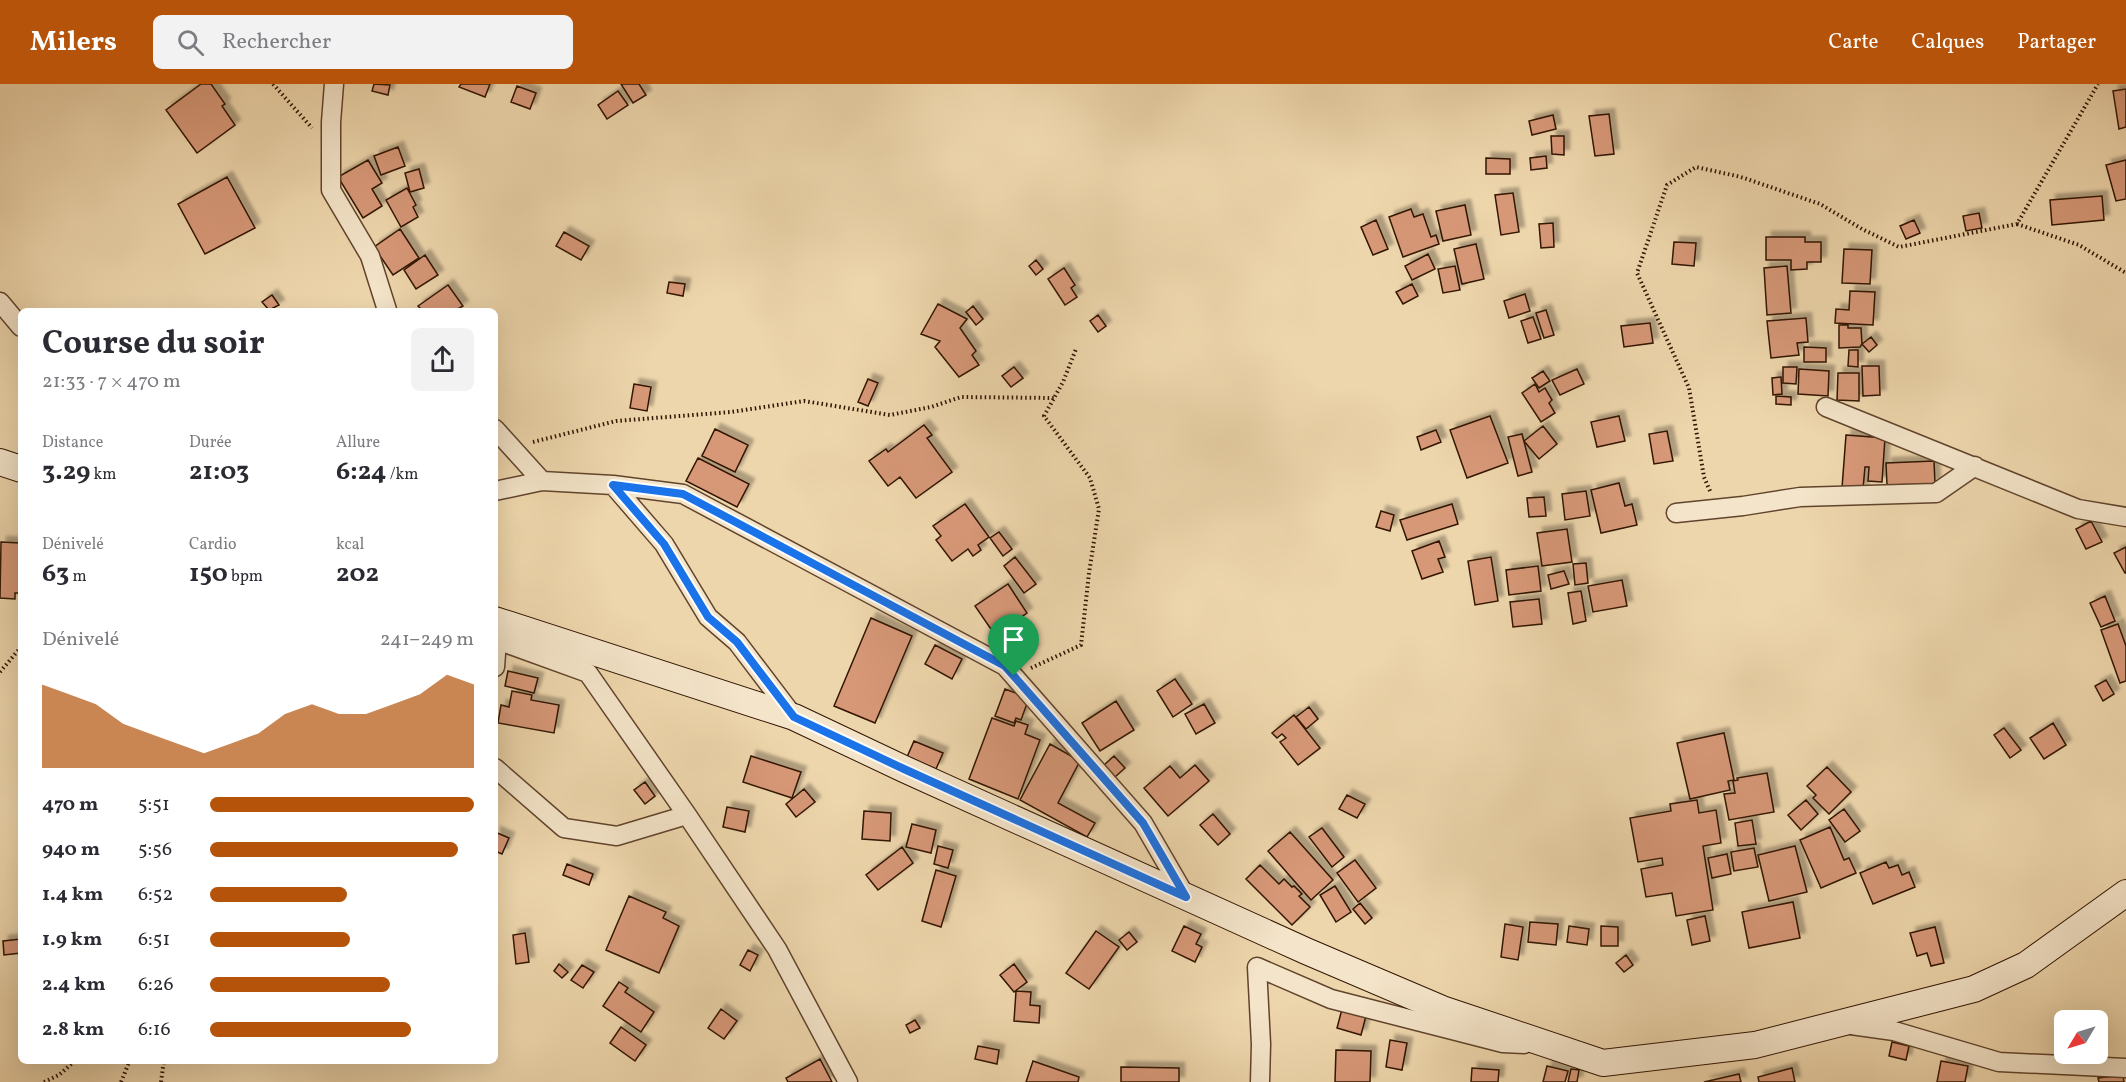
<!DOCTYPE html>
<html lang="fr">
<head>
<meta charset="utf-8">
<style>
  :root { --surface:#fff; --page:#f2f2f3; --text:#2b2b33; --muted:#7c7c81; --accent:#b45309 }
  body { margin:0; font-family:Vollkorn,serif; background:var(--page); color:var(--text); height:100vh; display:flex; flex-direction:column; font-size:22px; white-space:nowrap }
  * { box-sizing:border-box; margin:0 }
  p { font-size:20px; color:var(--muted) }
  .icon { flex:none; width:33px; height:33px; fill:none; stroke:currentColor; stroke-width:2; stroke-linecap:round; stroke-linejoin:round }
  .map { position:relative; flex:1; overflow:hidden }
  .sheet { position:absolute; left:18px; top:224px; width:480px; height:756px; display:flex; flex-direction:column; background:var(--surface); border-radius:9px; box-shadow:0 6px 24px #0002 }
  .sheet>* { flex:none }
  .needle { width:39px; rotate:232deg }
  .tools { position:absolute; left:2054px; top:926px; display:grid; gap:12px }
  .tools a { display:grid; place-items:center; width:54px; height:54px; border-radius:9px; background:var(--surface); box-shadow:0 6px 24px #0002; font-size:30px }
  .pin { position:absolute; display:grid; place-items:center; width:51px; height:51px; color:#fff; margin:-62px -26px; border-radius:50% 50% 50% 0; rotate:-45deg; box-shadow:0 0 6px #0007 }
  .pin .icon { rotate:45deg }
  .round { display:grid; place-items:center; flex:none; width:63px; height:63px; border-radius:9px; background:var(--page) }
  .summary { display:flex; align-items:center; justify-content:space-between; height:102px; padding:0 24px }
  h1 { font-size:33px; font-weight:700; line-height:45px }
  .figures { display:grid; grid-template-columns:repeat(3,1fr); gap:9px; height:102px; padding:6px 24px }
  .figures div { display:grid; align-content:center }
  .figures b { font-size:26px; font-weight:700 }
  .figures small { font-size:16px; font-weight:400 }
  .figures p { font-size:16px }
  .chart { height:168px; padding:12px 24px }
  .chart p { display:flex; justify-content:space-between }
  .chart svg { width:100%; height:108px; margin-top:6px; fill:var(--accent); opacity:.7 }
  ul { padding:0 24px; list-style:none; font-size:20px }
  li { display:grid; grid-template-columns:96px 72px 1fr; align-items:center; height:45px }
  li i { height:15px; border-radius:8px; background:var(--accent) }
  header { display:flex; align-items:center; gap:36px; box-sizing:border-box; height:84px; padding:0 30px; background:var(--accent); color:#fff }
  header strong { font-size:28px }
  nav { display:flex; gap:33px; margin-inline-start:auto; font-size:21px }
  .search { width:420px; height:54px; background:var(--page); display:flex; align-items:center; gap:15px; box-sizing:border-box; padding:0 21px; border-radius:9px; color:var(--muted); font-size:22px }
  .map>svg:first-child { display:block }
  .building { fill:#d79878; stroke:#311401; stroke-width:1.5; filter:url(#shadow) }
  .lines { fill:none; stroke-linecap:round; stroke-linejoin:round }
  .street-casing { stroke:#60442c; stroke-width:21 }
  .secondary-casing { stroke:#311401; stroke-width:28 }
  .path { stroke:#311401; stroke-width:4; stroke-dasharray:1.5 3; stroke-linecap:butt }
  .street { stroke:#f4e4c9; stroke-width:18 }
  .secondary { stroke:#f4e4c9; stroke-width:26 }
  .route-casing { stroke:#fff; stroke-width:12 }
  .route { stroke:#1a73e8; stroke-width:8 }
</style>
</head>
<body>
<header>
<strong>Milers</strong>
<div class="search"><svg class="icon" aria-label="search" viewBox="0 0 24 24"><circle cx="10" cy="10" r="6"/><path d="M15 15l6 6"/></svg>Rechercher</div>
<nav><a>Carte</a><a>Calques</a><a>Partager</a></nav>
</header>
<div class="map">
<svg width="2126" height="998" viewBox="0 0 2126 998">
  <defs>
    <filter id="shadow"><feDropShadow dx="5.5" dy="-5.5" stdDeviation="1.5" flood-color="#0004"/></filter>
  </defs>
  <rect width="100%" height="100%" fill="#eed6ac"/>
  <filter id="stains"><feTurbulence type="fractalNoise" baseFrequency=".00333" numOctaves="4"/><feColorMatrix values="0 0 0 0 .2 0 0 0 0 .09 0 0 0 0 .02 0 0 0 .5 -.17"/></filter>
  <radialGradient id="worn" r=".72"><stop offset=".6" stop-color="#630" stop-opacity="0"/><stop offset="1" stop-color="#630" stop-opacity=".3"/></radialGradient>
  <!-- building -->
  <path class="building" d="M 201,0 L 211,0 L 225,20 L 222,22 L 235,41 L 197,69 L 166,26 Z
    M 374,0 L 390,1 L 388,11 L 372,7 Z
    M 461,0 L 490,0 L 485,13 L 459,3 Z
    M 621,0 L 639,0 L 646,11 L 633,19 Z
    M 517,2 L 536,9 L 530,25 L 511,18 Z
    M 2126,5 L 2126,43 L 2119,45 L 2113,7 Z
    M 618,7 L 628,21 L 607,35 L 598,21 Z
    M 1609,30 L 1614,70 L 1595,72 L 1589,32 Z
    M 1553,31 L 1556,45 L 1532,51 L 1529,37 Z
    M 1551,52 L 1564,52 L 1564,71 L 1552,70 Z
    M 398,63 L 405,82 L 381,91 L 374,72 Z
    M 1546,72 L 1547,84 L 1531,86 L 1530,74 Z
    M 1486,74 L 1510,75 L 1510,90 L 1486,90 Z
    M 368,76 L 382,99 L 372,105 L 382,122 L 363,134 L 338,93 Z
    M 2126,76 L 2126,115 L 2116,117 L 2106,81 Z
    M 419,85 L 424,104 L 410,108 L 405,89 Z
    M 227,93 L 255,144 L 205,170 L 178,120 Z
    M 407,104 L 416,121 L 413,123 L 418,133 L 401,143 L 386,116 Z
    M 1513,109 L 1519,148 L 1501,151 L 1495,111 Z
    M 2102,112 L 2104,136 L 2052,141 L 2050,116 Z
    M 1465,121 L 1471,151 L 1443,157 L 1436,127 Z
    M 1411,125 L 1414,133 L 1423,130 L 1431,153 L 1436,151 L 1439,160 L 1403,173 L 1389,133 Z
    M 1979,129 L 1982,144 L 1966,147 L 1963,132 Z
    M 1376,136 L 1388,165 L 1373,171 L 1361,143 Z
    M 1914,136 L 1920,149 L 1906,155 L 1900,142 Z
    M 1553,139 L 1554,163 L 1541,164 L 1539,140 Z
    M 400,145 L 419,174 L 393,191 L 374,163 Z
    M 564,148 L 589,162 L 581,176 L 556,162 Z
    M 1766,153 L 1805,153 L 1805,158 L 1821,158 L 1821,178 L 1807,178 L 1807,185 L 1791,186 L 1791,176 L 1766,176 Z
    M 1674,158 L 1696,159 L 1694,182 L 1672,180 Z
    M 1476,160 L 1484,195 L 1462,200 L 1454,165 Z
    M 1844,165 L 1872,166 L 1870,200 L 1842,199 Z
    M 1428,170 L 1435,185 L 1412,196 L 1405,182 Z
    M 425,171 L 438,191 L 416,205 L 404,186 Z
    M 1036,176 L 1043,185 L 1036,191 L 1029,182 Z
    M 1455,182 L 1460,206 L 1443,209 L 1438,185 Z
    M 1787,182 L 1791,229 L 1767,231 L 1764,184 Z
    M 1064,184 L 1075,201 L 1071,204 L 1077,213 L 1065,221 L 1048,195 Z
    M 669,198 L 685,200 L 683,212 L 667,209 Z
    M 1412,200 L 1418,212 L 1403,220 L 1396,208 Z
    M 448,201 L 463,222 L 456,226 L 422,226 L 418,222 Z
    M 1850,207 L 1875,208 L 1873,241 L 1835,239 L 1836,225 L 1849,226 Z
    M 1525,210 L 1530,227 L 1509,234 L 1504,217 Z
    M 272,211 L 279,221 L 269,226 L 262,218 Z
    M 938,220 L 967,235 L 960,244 L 976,267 L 972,271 L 979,281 L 959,293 L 935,263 L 940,257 L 921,250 Z
    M 973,222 L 983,235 L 976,241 L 966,228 Z
    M 1546,226 L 1554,251 L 1544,254 L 1536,229 Z
    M 1098,231 L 1106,242 L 1098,248 L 1090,237 Z
    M 1533,233 L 1541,255 L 1528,259 L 1521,237 Z
    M 1806,234 L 1808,258 L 1797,259 L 1799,271 L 1771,274 L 1767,237 Z
    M 1650,239 L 1653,259 L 1624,263 L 1621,242 Z
    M 1839,241 L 1848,241 L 1848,244 L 1861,244 L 1862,260 L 1860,263 L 1839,264 Z
    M 1871,253 L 1877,261 L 1869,268 L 1862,260 Z
    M 1804,263 L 1826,264 L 1826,278 L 1804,278 Z
    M 1849,266 L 1858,266 L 1858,283 L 1848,282 Z
    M 1862,282 L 1879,282 L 1880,311 L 1863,312 Z
    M 1014,283 L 1023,294 L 1011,303 L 1002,292 Z
    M 1783,283 L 1797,283 L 1796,300 L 1783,299 Z
    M 1577,285 L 1584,300 L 1560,311 L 1552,296 Z
    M 1799,285 L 1829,287 L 1828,312 L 1798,310 Z
    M 1543,287 L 1550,297 L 1539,304 L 1532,294 Z
    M 1838,289 L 1859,289 L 1859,317 L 1837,316 Z
    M 1781,293 L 1782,310 L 1773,311 L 1772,294 Z
    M 868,295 L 878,299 L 868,322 L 858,318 Z
    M 634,300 L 651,303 L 647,327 L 630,324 Z
    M 1535,300 L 1539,308 L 1545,304 L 1552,316 L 1549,319 L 1555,329 L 1541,338 L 1522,309 Z
    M 1776,312 L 1791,313 L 1791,321 L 1776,320 Z
    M 1490,332 L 1508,379 L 1467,394 L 1450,346 Z
    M 1619,332 L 1625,357 L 1597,363 L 1591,338 Z
    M 924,341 L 932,351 L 927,354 L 952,388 L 916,414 L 900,393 L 888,402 L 869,377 L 886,365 L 888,368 Z
    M 1543,342 L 1557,360 L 1539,375 L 1524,357 Z
    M 715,345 L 748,361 L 735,388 L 702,372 Z
    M 1436,346 L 1441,358 L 1421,366 L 1417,353 Z
    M 1667,347 L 1673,377 L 1654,380 L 1649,350 Z
    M 1522,350 L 1532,388 L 1518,392 L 1508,353 Z
    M 1846,351 L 1885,354 L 1882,398 L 1868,397 L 1869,383 L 1865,383 L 1863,405 L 1842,404 Z
    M 698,374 L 749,400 L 737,423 L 686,397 Z
    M 1934,377 L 1935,400 L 1887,401 L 1886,379 Z
    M 1619,399 L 1625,422 L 1632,420 L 1637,441 L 1601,449 L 1591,406 Z
    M 1586,407 L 1590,432 L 1565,436 L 1562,410 Z
    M 1544,413 L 1546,432 L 1529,433 L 1527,414 Z
    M 965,420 L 989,453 L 978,461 L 981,466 L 973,472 L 968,465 L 952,477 L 936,456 L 941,452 L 933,442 Z
    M 1452,420 L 1458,440 L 1407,456 L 1400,436 Z
    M 1381,427 L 1394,431 L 1390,447 L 1376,443 Z
    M 2091,437 L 2102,458 L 2086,465 L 2076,445 Z
    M 1567,445 L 1572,478 L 1542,482 L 1537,449 Z
    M 999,448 L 1012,465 L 1003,472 L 990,454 Z
    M 1439,457 L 1445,473 L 1438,475 L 1443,488 L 1422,495 L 1412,467 Z
    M 1,458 L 20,459 L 21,509 L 15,509 L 15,515 L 0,514 Z
    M 2126,463 L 2126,489 L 2125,489 L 2114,469 Z
    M 1015,473 L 1036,500 L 1024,509 L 1004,482 Z
    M 1491,473 L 1498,517 L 1475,521 L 1468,477 Z
    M 1586,479 L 1588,499 L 1575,501 L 1573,480 Z
    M 1538,482 L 1541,507 L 1509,511 L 1506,486 Z
    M 1564,487 L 1569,500 L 1551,505 L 1548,491 Z
    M 1622,496 L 1627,522 L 1593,528 L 1588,502 Z
    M 1008,500 L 1027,529 L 995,551 L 975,522 Z
    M 1581,507 L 1586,537 L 1573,540 L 1568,509 Z
    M 2105,512 L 2115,537 L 2101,543 L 2090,519 Z
    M 1539,515 L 1542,540 L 1513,543 L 1510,518 Z
    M 871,534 L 912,552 L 875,639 L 834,622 Z
    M 2118,540 L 2126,562 L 2126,597 L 2120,599 L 2101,546 Z
    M 1015,541 L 1033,566 L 1013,580 L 996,555 Z
    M 935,561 L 962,575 L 952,595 L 925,580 Z
    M 508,587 L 538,594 L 534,609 L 505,602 Z
    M 1175,595 L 1192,620 L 1173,633 L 1157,607 Z
    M 2106,596 L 2114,610 L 2103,617 L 2095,602 Z
    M 1005,605 L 1029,614 L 1021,636 L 1016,634 L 1014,639 L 995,632 Z
    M 512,607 L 532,611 L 531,616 L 559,621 L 554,649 L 498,639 L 501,621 L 509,623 Z
    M 1116,617 L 1134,646 L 1100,667 L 1082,639 Z
    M 1204,620 L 1215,639 L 1196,650 L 1185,630 Z
    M 1309,623 L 1318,635 L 1306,645 L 1296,633 Z
    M 1294,631 L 1320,664 L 1298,681 L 1280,658 L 1286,654 L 1282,650 L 1277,654 L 1272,649 Z
    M 992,634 L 1014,642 L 1016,637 L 1028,641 L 1025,650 L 1040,656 L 1018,715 L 969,695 Z
    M 2053,639 L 2066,661 L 2044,675 L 2030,654 Z
    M 2004,644 L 2021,666 L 2010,674 L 1994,651 Z
    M 1724,649 L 1734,696 L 1728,697 L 1730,706 L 1690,715 L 1677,659 Z
    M 914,657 L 943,669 L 936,685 L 907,673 Z
    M 1050,660 L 1080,677 L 1058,719 L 1095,739 L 1087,753 L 1020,716 Z
    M 751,672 L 801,688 L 792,714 L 743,698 Z
    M 1114,672 L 1125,684 L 1115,693 L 1104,681 Z
    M 1195,681 L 1209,697 L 1168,732 L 1144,704 L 1170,682 L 1180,694 Z
    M 1827,683 L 1851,708 L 1829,730 L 1813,714 L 1816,711 L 1807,702 Z
    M 1767,689 L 1774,728 L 1729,736 L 1724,710 L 1735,709 L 1733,697 L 1738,696 L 1737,694 Z
    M 645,698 L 655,712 L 645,720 L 634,706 Z
    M 804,705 L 815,718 L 796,733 L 786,720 Z
    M 1347,711 L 1365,720 L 1357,734 L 1339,725 Z
    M 1697,716 L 1699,729 L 1716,726 L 1721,759 L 1703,762 L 1713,826 L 1676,832 L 1672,809 L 1646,813 L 1641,785 L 1663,781 L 1662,774 L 1638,778 L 1630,734 L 1671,727 L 1670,720 Z
    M 1806,716 L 1818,730 L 1801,746 L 1788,731 Z
    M 727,723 L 749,727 L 745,748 L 723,743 Z
    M 1844,725 L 1860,747 L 1845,758 L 1829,736 Z
    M 864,727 L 891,729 L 890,757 L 862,755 Z
    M 1213,730 L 1230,750 L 1218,761 L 1200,741 Z
    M 1752,736 L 1756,760 L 1738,762 L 1735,739 Z
    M 912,740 L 936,746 L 931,769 L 906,763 Z
    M 1830,743 L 1844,776 L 1849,774 L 1856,789 L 1821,804 L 1800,756 Z
    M 1322,744 L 1344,773 L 1332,783 L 1309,753 Z
    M 495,748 L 509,754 L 502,770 L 495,767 Z
    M 1290,748 L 1333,796 L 1311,816 L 1268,767 Z
    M 938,762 L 953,766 L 948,784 L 934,780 Z
    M 1795,762 L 1807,808 L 1769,817 L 1758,771 Z
    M 902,763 L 913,779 L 878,806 L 866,791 Z
    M 1754,764 L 1758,783 L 1734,787 L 1731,768 Z
    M 1727,770 L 1731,790 L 1712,794 L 1708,774 Z
    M 1355,776 L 1376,804 L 1358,818 L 1337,789 Z
    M 1886,778 L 1889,784 L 1898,781 L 1902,791 L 1909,788 L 1915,803 L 1873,820 L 1860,789 Z
    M 567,780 L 593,790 L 589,801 L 563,791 Z
    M 1260,781 L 1279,800 L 1284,795 L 1292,803 L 1294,802 L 1302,810 L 1299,812 L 1310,823 L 1292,841 L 1246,795 Z
    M 936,786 L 956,792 L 941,843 L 922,837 Z
    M 1335,802 L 1351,828 L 1336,838 L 1320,811 Z
    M 629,812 L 666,828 L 663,834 L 679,842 L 659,889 L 606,866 Z
    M 1793,818 L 1800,854 L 1749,864 L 1742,828 Z
    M 1360,819 L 1372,834 L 1365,840 L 1353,825 Z
    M 1705,832 L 1710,857 L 1692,861 L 1687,836 Z
    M 1530,838 L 1558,840 L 1556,861 L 1528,858 Z
    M 1505,840 L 1523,843 L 1518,876 L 1501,873 Z
    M 1184,842 L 1201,850 L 1196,860 L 1202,863 L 1195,878 L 1172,867 Z
    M 1569,842 L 1589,845 L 1587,861 L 1567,858 Z
    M 1601,842 L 1618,843 L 1618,862 L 1601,862 Z
    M 1935,843 L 1944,879 L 1931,882 L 1927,869 L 1917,872 L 1910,849 Z
    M 1096,847 L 1119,863 L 1089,905 L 1066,889 Z
    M 1129,848 L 1137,858 L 1127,866 L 1119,856 Z
    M 525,849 L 529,878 L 516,880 L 513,851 Z
    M 21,855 L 21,869 L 4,871 L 3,857 Z
    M 748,866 L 758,871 L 750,887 L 740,881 Z
    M 1626,871 L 1633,881 L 1624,888 L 1616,879 Z
    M 559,880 L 568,888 L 562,894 L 554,887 Z
    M 1014,880 L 1027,898 L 1014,908 L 1000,891 Z
    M 582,881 L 594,888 L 583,904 L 571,896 Z
    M 619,898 L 628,904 L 625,908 L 654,928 L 641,948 L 603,922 Z
    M 1016,907 L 1031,908 L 1030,921 L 1040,922 L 1039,939 L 1014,937 Z
    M 721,925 L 737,937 L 724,955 L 708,944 Z
    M 1342,925 L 1366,932 L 1361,951 L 1337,944 Z
    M 915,936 L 920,944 L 910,949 L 906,941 Z
    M 621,943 L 646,961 L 635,977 L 610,959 Z
    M 1390,956 L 1407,959 L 1402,986 L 1386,983 Z
    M 1892,958 L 1909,962 L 1906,976 L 1889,972 Z
    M 978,962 L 999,966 L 997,980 L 975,975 Z
    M 1336,966 L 1371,967 L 1370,998 L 1335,998 Z
    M 820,975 L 832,998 L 788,998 L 786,994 Z
    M 1033,977 L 1079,993 L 1078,998 L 1026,998 Z
    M 1941,977 L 1968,982 L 1965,998 L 1937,998 Z
    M 1547,982 L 1568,987 L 1565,998 L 1543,998 Z
    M 1121,983 L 1179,984 L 1179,998 L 1121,998 Z
    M 1472,984 L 1499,986 L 1498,998 L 1471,998 Z
    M 1792,984 L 1795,998 L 1759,998 L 1758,993 Z
    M 1571,985 L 1579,986 L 1577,998 L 1568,998 Z
    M 1739,990 L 1741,998 L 1704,998 Z
    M 2123,991 L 2124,998 L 2099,998 L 2098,994 Z"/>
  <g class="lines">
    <!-- street casing -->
    <g class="street-casing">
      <path id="street" d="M 334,0 L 331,38 L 331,106 L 370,172 L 387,226
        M 0,218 L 21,243
        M 1826,323 L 2078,425 L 2126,433
        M 495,345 L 542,397
        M 613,401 L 664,460 L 708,533 L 737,558 L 794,633
        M 495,407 L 542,397 L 613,401 L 683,410 L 1005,582 L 1143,739 L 1186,813
        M 1676,429 L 1743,422 L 1800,413 L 1936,409 L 1975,382
        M 499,537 L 497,556 L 588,589 L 687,731 L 777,865 L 848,998
        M 495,583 L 497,556
        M 495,684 L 564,744 L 617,752 L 687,731
        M 1851,941 L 1894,947 L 1999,978 L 2126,984
        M 1260,998 L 1261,960 L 1257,883 L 1331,915 L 1503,959 L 1524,960"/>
    </g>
    <!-- secondary casing -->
    <g class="secondary-casing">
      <path id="secondary" d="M 0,378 L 21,385
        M 495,536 L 794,633 L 904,685 L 1306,867 L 1442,925 L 1603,979 L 1755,961 L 1974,905 L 2026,881 L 2126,809"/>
    </g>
    <!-- path -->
    <path class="path" d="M 273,0 L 312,44
      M 2017,140 L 2079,161 L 2126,189
      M 533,358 L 616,337 L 731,328 L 804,317 L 890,331 L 931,323 L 961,313 L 1054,314
      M 1710,407 L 1704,393 L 1689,304 L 1637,189 L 1667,101 L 1696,83 L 1741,93 L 1820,120 L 1862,145 L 1899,163 L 2017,140 L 2098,0
      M 1031,584 L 1081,561 L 1089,489 L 1099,425 L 1090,394 L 1044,332 L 1063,298 L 1076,265
      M 0,588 L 21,563
      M 44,998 L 59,991 L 76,976
      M 121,998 L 130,976
      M 161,998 L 164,976"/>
    <!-- street -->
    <use href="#street" class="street"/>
    <!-- secondary -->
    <use href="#secondary" class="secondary"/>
  </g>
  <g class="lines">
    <!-- route casing -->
    <g class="route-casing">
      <path id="route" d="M 613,401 L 683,410 L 1005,582 L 1143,739 L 1186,813 L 904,685 L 794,633 L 737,558 L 708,533 L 664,460 Z"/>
    </g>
    <!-- route -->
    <use href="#route" class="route"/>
  </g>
  <rect width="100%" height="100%" filter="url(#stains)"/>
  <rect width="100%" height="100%" fill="url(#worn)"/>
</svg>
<div class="tools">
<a><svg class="needle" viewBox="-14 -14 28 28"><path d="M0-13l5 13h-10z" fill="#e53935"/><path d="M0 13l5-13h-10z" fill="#7c7c81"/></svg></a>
</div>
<div class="pin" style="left:1014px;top:592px;background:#1e9e55"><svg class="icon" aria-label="arrive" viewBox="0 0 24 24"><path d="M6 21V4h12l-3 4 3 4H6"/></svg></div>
<section class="sheet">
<div class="summary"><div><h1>Course du soir</h1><p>21:33 · 7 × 470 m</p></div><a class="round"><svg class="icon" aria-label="share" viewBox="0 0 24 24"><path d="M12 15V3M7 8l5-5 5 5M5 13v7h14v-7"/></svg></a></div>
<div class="figures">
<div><p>Distance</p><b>3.29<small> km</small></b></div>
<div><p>Durée</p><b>21:03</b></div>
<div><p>Allure</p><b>6:24<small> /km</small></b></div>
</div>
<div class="figures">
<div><p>Dénivelé</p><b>63<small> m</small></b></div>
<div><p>Cardio</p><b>150<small> bpm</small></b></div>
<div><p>kcal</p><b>202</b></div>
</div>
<div class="chart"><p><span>Dénivelé</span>241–249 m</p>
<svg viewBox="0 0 160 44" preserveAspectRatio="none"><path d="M0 44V10L10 14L20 18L30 26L40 30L50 34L60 38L70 34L80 30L90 22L100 18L110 22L120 22L130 18L140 14L150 6L160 10V44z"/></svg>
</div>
<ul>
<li><b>470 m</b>5:51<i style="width:100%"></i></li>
<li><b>940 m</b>5:56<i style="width:94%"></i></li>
<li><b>1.4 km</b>6:52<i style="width:52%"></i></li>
<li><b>1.9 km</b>6:51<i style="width:53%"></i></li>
<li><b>2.4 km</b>6:26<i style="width:68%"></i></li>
<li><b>2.8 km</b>6:16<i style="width:76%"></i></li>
</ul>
</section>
</div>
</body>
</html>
